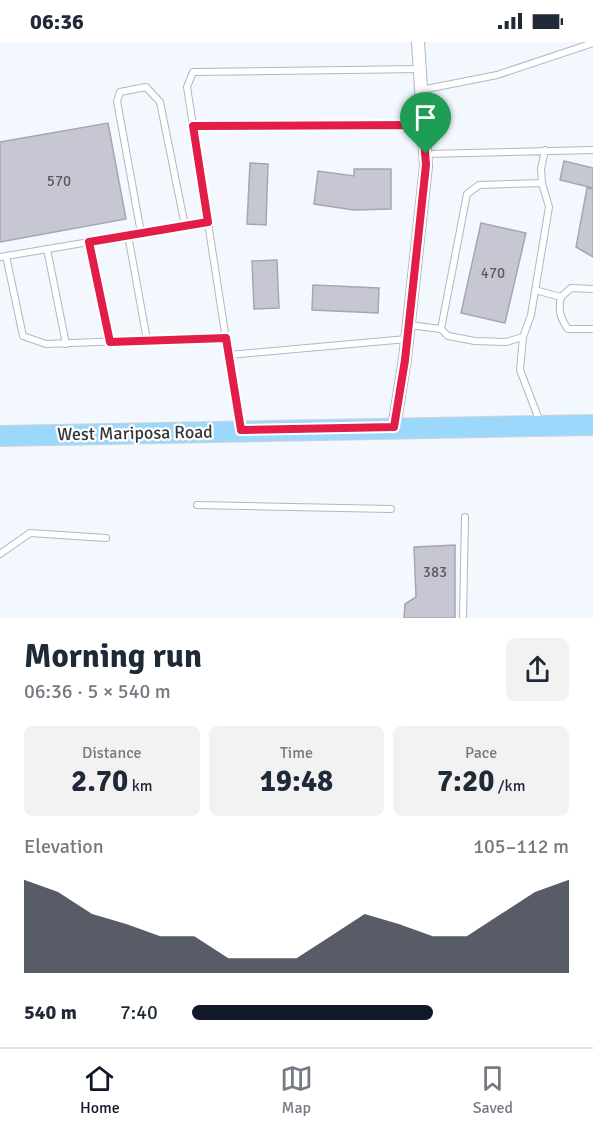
<!DOCTYPE html>
<html lang="en">
<head>
<meta charset="utf-8">
<style>
  :root { --surface:#fff; --page:#f2f2f3; --text:#1f2937; --muted:#747a83; --line:#e0e1e3; --accent:#111827 }
  body { margin:0; font-family:Signika,sans-serif; background:var(--page); color:var(--text); height:100vh; display:flex; flex-direction:column; font-size:22px; white-space:nowrap }
  * { box-sizing:border-box; margin:0 }
  p { font-size:20px; color:var(--muted) }
  .icon { flex:none; width:33px; height:33px; fill:none; stroke:currentColor; stroke-width:2; stroke-linecap:round; stroke-linejoin:round }
  .map { position:relative; height:576px; overflow:hidden }
  .side { display:flex; flex-direction:column; background:var(--surface); flex:1 }
  .side>* { flex:none }
  .pin { position:absolute; display:grid; place-items:center; width:51px; height:51px; color:#fff; margin:-62px -26px; border-radius:50% 50% 50% 0; rotate:-45deg; box-shadow:0 0 6px #0007 }
  .pin .icon { rotate:45deg }
  .round { display:grid; place-items:center; flex:none; width:63px; height:63px; border-radius:9px; background:var(--page) }
  .overview { display:flex; align-items:center; justify-content:space-between; height:102px; padding:0 24px }
  h1 { font-size:33px; font-weight:800; line-height:45px }
  .metrics { display:grid; grid-template-columns:repeat(3,1fr); gap:9px; height:102px; padding:6px 24px }
  .metrics div { display:grid; align-content:center; border-radius:9px; background:var(--page); text-align:center }
  .metrics b { font-size:30px; font-weight:800 }
  .metrics small { font-size:16px; font-weight:400 }
  .metrics p { font-size:16px }
  .chart { height:168px; padding:12px 24px }
  .chart p { display:flex; justify-content:space-between }
  .chart svg { width:100%; height:108px; margin-top:6px; fill:var(--accent); opacity:.7 }
  ul { padding:0 24px; list-style:none; font-size:20px }
  li { display:grid; grid-template-columns:96px 72px 1fr; align-items:center; height:45px }
  li i { height:15px; border-radius:8px; background:var(--accent) }
  .status { display:flex; justify-content:space-between; align-items:center; height:42px; padding:0 30px; background:var(--surface); direction:ltr }
  .status svg { height:16px; fill:currentColor }
  .tab-bar { display:flex; justify-content:space-around; align-items:center; height:84px; border-top:2px solid var(--line); background:var(--surface); font-size:16px; color:var(--muted) }
  .tab-bar a { display:grid; justify-items:center; gap:3px }
  .tab-bar .active { color:var(--accent) }
  .map>svg:first-child { display:block }
  .building { fill:#c7c7d4; stroke:#a6a6b2; stroke-width:1.5 }
  .lines { fill:none; stroke-linecap:round; stroke-linejoin:round }
  .service-casing { stroke:#b1b7c2; stroke-width:8 }
  .minor-casing { stroke:#b1b7c2; stroke-width:14 }
  .primary-casing { stroke:#d3d3d4; stroke-width:22 }
  .service { stroke:#fff; stroke-width:6 }
  .minor { stroke:#fff; stroke-width:12 }
  .primary { stroke:#9bd8fc; stroke-width:20 }
  .route-casing { stroke:#fff; stroke-width:12 }
  .route { stroke:#e11d48; stroke-width:8 }
  .labels { text-anchor:middle; dominant-baseline:central; stroke-width:4.5; stroke-linejoin:round; paint-order:stroke }
  .number-label { font-size:15px; fill:#5a5b62 }
  .street-label { font-size:18px; fill:#35373c; stroke:#fff }
</style>
</head>
<body>
<div class="status"><b>06:36</b><svg viewBox="0 0 49 12"><path d="M0 12V9h3v3zM5 12V6h3v6zM10 12V3h3v9zM15 12V0h3v12zM26 1h20v11H26zM47 4h2v5h-2z"/></svg></div>
<div class="map">
<svg width="593" height="576" viewBox="0 0 593 576">
  <rect width="100%" height="100%" fill="#f3f7fe"/>
  <!-- building -->
  <path class="building" d="M 108,81 L 126,177 L 0,200 L 0,100 Z
    M 564,119 L 593,126 L 593,146 L 560,138 Z
    M 250,121 L 268,122 L 266,183 L 247,182 Z
    M 354,127 L 391,127 L 391,167 L 354,168 L 314,162 L 318,129 L 354,134 Z
    M 587,146 L 593,147 L 593,215 L 576,205 Z
    M 481,181 L 526,191 L 505,281 L 461,271 Z
    M 277,218 L 279,266 L 254,267 L 252,219 Z
    M 313,243 L 379,246 L 378,271 L 312,268 Z
    M 455,503 L 455,576 L 404,576 L 405,562 L 416,555 L 414,505 Z"/>
  <g class="lines">
    <!-- service casing -->
    <g class="service-casing">
      <path id="service" d="M 421,48 L 497,33 L 593,1
        M 193,84 L 423,83
        M 426,112 L 593,108
        M 141,191 L 117,59 L 120,50 L 146,45 L 160,60 L 185,184
        M 128,193 L 147,298
        M 89,200 L 110,300
        M 47,207 L 66,302
        M 6,214 L 23,294 L 46,302 L 226,295
        M 0,215 L 208,180
        M 593,247 L 571,246 L 561,255 C 558,268 560,276 568,287 L 593,287
        M 535,248 L 561,255
        M 409,283 L 441,287 L 448,294 L 475,299 L 506,300 L 523,295 L 531,273 L 549,165 L 542,141 L 541,127 L 545,108
        M 441,287 L 467,152 L 479,143 L 542,141
        M 523,295 L 520,328 L 540,380
        M 229,313 L 407,297
        M 240,388 L 187,45 L 193,30 L 420,27
        M 197,463 L 391,467
        M 0,512 L 30,491 L 106,496
        M 463,576 L 465,475"/>
    </g>
    <!-- minor casing -->
    <g class="minor-casing">
      <path id="minor" d="M 394,385 L 405,317 L 426,124 L 418,0"/>
    </g>
    <!-- primary casing -->
    <g class="primary-casing">
      <path id="primary" d="M 0,394 L 593,383"/>
    </g>
    <!-- service -->
    <use href="#service" class="service"/>
    <!-- minor -->
    <use href="#minor" class="minor"/>
    <!-- primary -->
    <use href="#primary" class="primary"/>
  </g>
  <g class="lines">
    <!-- route casing -->
    <g class="route-casing">
      <path id="route" d="M 423,83 L 426,123 L 405,318 L 394,385 L 241,388 L 226,296 L 110,300 L 89,200 L 208,180 L 193,84 Z"/>
    </g>
    <!-- route -->
    <use href="#route" class="route"/>
  </g>
  <g class="labels">
    <!-- number labels -->
    <g class="number-label">
      <text x="59" y="139">570</text>
      <text x="493" y="231">470</text>
      <text x="435" y="530">383</text>
    </g>
    <!-- street labels -->
    <g class="street-label">
      <text transform="translate(135 391) rotate(-1)">West Mariposa Road</text>
    </g>
  </g>
</svg>
<div class="pin" style="left:426px;top:112px;background:#1e9e55"><svg class="icon" aria-label="arrive" viewBox="0 0 24 24"><path d="M6 21V4h12l-3 4 3 4H6"/></svg></div>
</div>
<section class="side">
<div class="overview"><div><h1>Morning run</h1><p>06:36 · 5 × 540 m</p></div><a class="round"><svg class="icon" aria-label="share" viewBox="0 0 24 24"><path d="M12 15V3M7 8l5-5 5 5M5 13v7h14v-7"/></svg></a></div>
<div class="metrics">
<div><p>Distance</p><b>2.70<small> km</small></b></div>
<div><p>Time</p><b>19:48</b></div>
<div><p>Pace</p><b>7:20<small> /km</small></b></div>
</div>
<div class="chart"><p><span>Elevation</span>105–112 m</p>
<svg viewBox="0 0 160 44" preserveAspectRatio="none"><path d="M0 44V6L10 11L20 20L30 24L40 29L50 29L60 38L70 38L80 38L90 29L100 20L110 24L120 29L130 29L140 20L150 11L160 6V44z"/></svg>
</div>
<ul>
<li><b>540 m</b>7:40<i style="width:64%"></i></li>
</ul>
</section>
<nav class="tab-bar">
<a class="active"><svg class="icon" aria-label="home" viewBox="0 0 24 24"><path d="M3 11l9-7 9 7M6 9v11h12V9"/></svg>Home</a>
<a><svg class="icon" aria-label="map" viewBox="0 0 24 24"><path d="M3 6l6-2 6 2 6-2v14l-6 2-6-2-6 2zM9 4v14M15 6v14"/></svg>Map</a>
<a><svg class="icon" aria-label="saved" viewBox="0 0 24 24"><path d="M7 4h10v16l-5-4-5 4z"/></svg>Saved</a>
</nav>
</body>
</html>
